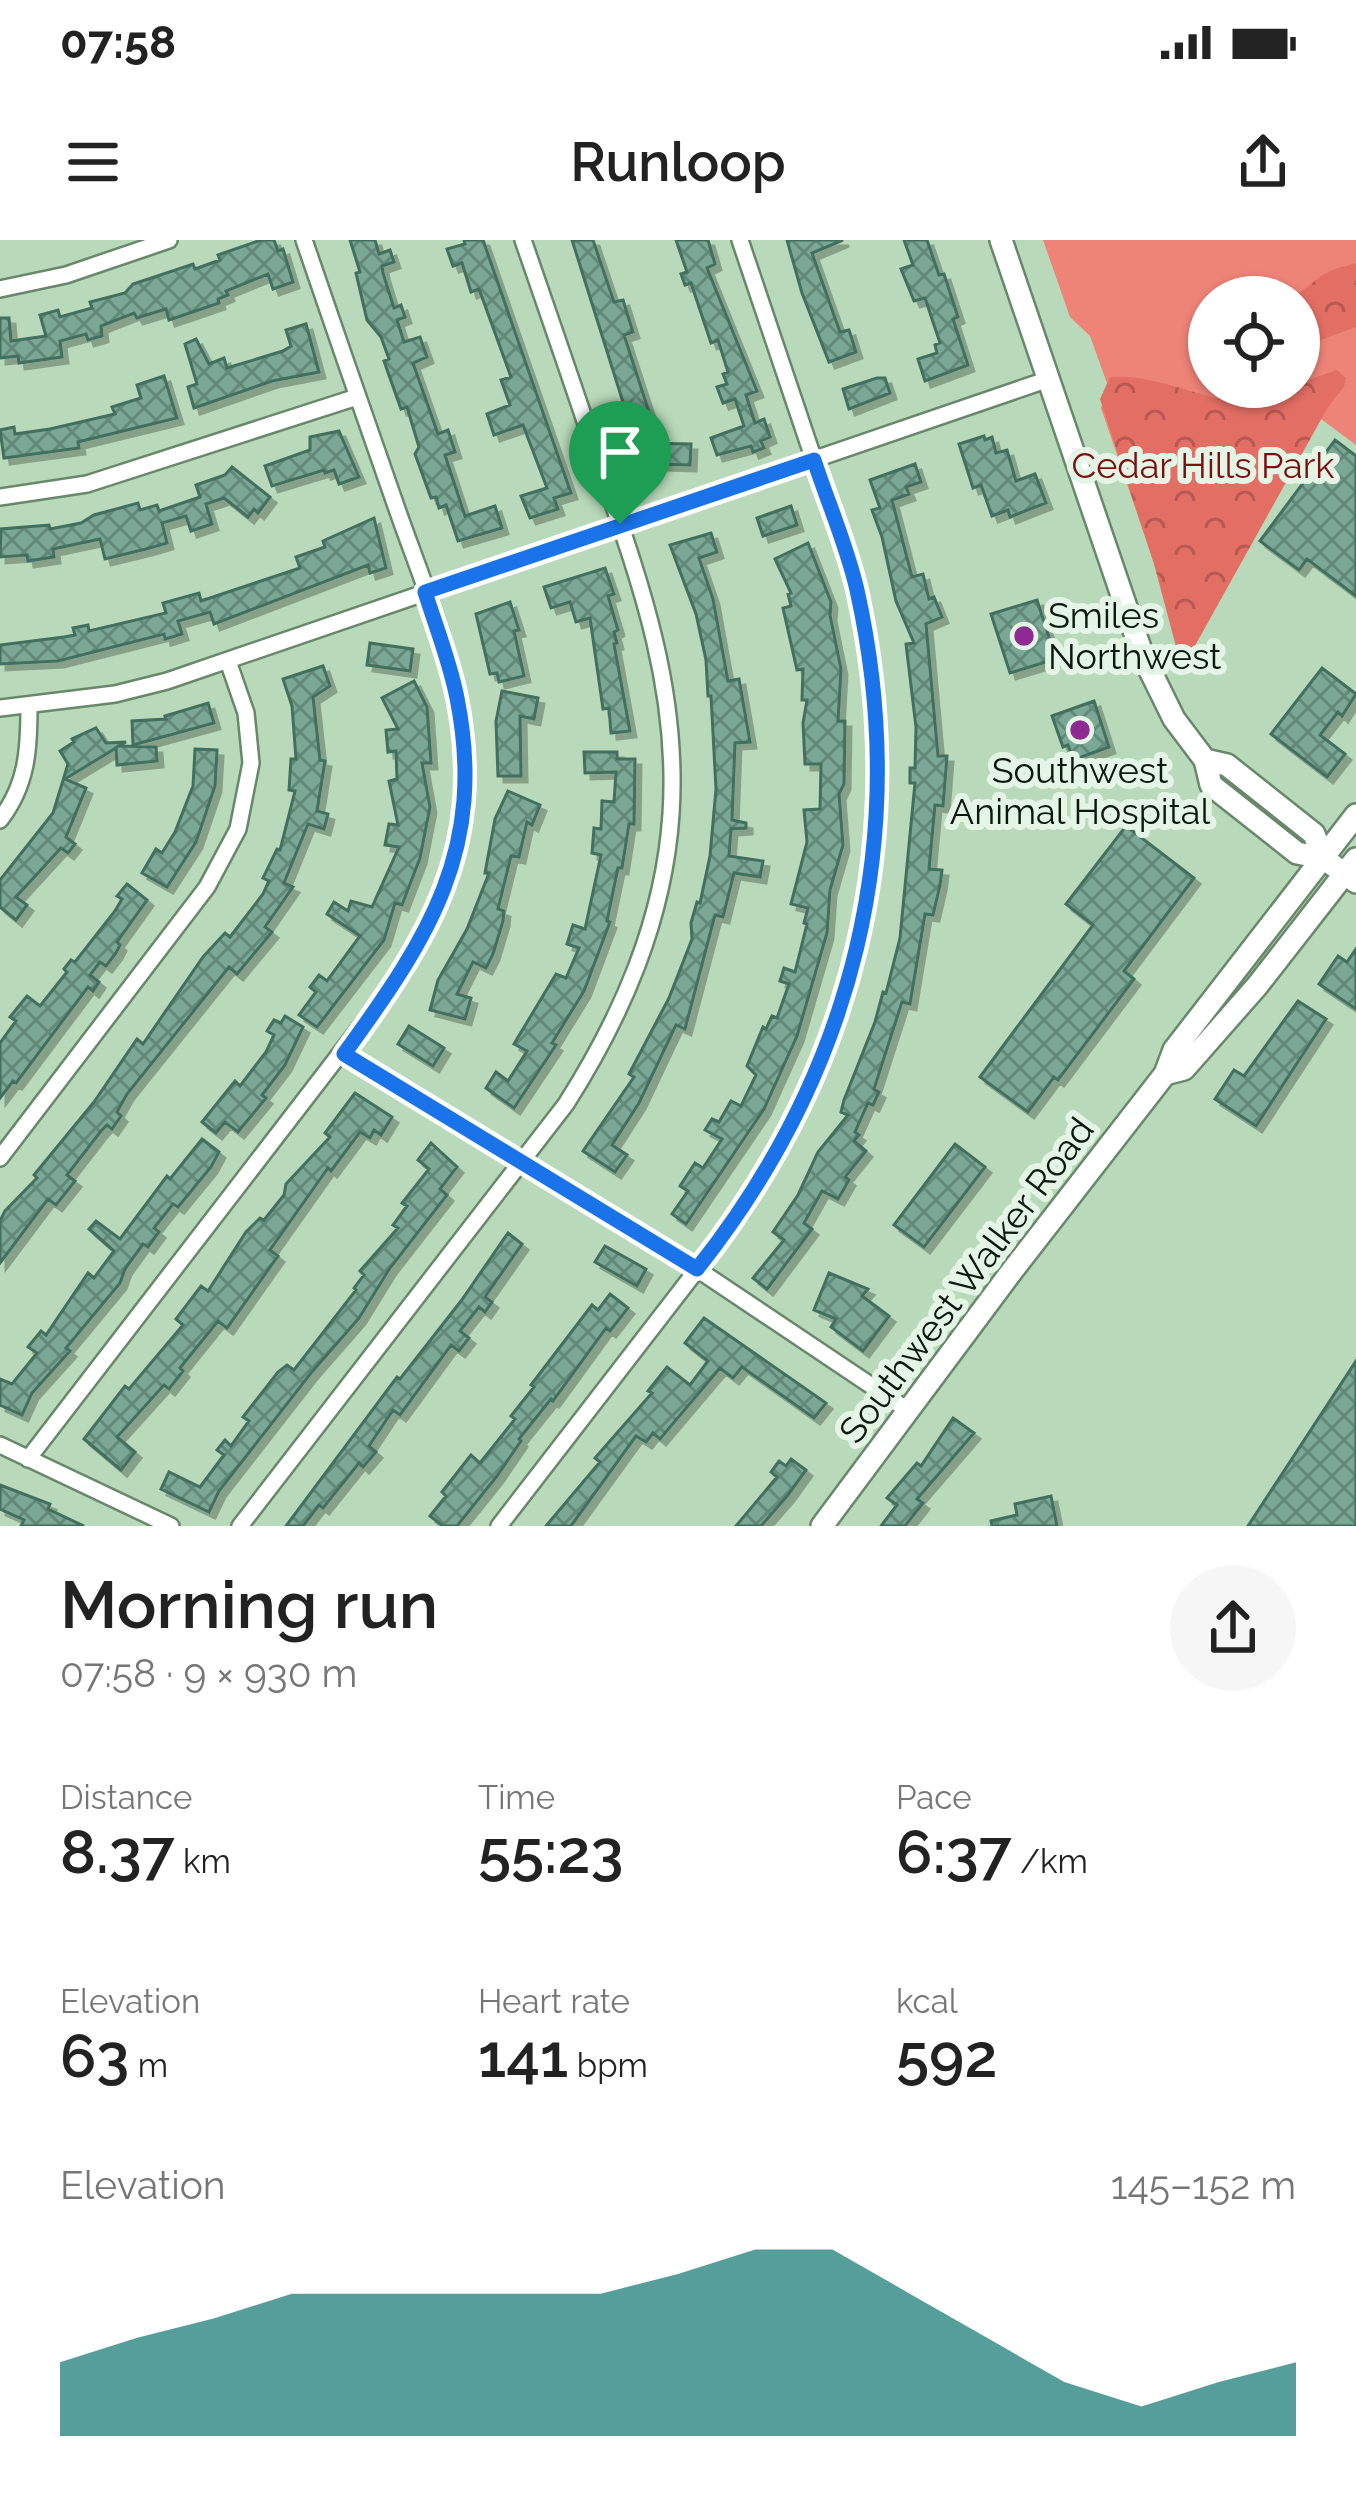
<!DOCTYPE html>
<html lang="en">
<head>
<meta charset="utf-8">
<style>
  :root { --surface:#fff; --page:#f6f6f6; --text:#222; --muted:#767676; --accent:#0f766e }
  body { margin:0; font-family:Raleway,sans-serif; background:var(--page); color:var(--text); height:100vh; display:flex; flex-direction:column; font-size:45px; white-space:nowrap }
  * { box-sizing:border-box; margin:0 }
  p { font-size:39px; color:var(--muted) }
  .icon { flex:none; width:66px; height:66px; fill:none; stroke:currentColor; stroke-width:2; stroke-linecap:round; stroke-linejoin:round }
  .map { position:relative; height:1286px; overflow:hidden }
  .panel { display:flex; flex-direction:column; background:var(--surface); flex:1 }
  .panel>* { flex:none }
  .fabs { position:absolute; left:1188px; top:36px; display:grid; gap:24px }
  .fabs a { display:grid; place-items:center; width:132px; height:132px; border-radius:50%; background:var(--surface); box-shadow:0 3px 9px #0004; font-size:60px }
  .pin { position:absolute; display:grid; place-items:center; width:102px; height:102px; color:#fff; margin:-123px -51px; border-radius:50% 50% 50% 0; rotate:-45deg; box-shadow:0 0 12px #0007 }
  .pin .icon { rotate:45deg }
  .round { display:grid; place-items:center; flex:none; width:126px; height:126px; border-radius:63px; background:var(--page) }
  .headline { display:flex; align-items:center; justify-content:space-between; height:204px; padding:0 60px }
  h1 { font-size:66px; font-weight:600; line-height:90px }
  .metrics { display:grid; grid-template-columns:repeat(3,1fr); gap:18px; height:204px; padding:12px 60px }
  .metrics div { display:grid; align-content:center }
  .metrics b { font-size:60px; font-weight:600 }
  .metrics small { font-size:33px; font-weight:400 }
  .metrics p { font-size:33px }
  .chart { height:336px; padding:24px 60px }
  .chart p { display:flex; justify-content:space-between }
  .chart svg { width:100%; height:216px; margin-top:12px; fill:var(--accent); opacity:.7 }
  .status { display:flex; justify-content:space-between; align-items:center; height:84px; padding:0 60px; background:var(--surface); direction:ltr }
  .status svg { height:33px; fill:currentColor }
  header { display:flex; justify-content:space-between; align-items:center; height:156px; padding:0 60px; background:var(--surface); font-size:54px; font-weight:600 }
  .map>svg:first-child { display:block }
  .green { fill:#ee8378; fill-rule:evenodd }
  .forest { fill:url(#forest-crowns) }
  .building { fill:url(#building-cross-hatch); stroke:#436f5e; stroke-width:3; filter:url(#shadow) }
  .lines { fill:none; stroke-linecap:round; stroke-linejoin:round }
  .minor-casing { stroke:#68886a; stroke-width:20 }
  .secondary-casing { stroke:#68886a; stroke-width:26 }
  .minor { stroke:#fff; stroke-width:15 }
  .secondary { stroke:#fff; stroke-width:21 }
  .route-casing { stroke:#fff; stroke-width:24 }
  .route { stroke:#1a73e8; stroke-width:15 }
  .poi-dot { fill:#8e2b92; stroke:#e4f5e5; stroke-width:4.5 }
  .labels { text-anchor:middle; dominant-baseline:central; stroke-width:12; stroke-linejoin:round; paint-order:stroke }
  .park-label { font-size:36px; fill:#7b0e11; stroke:#e4f5e5 }
  .poi-label { font-size:36px; fill:#0b180c; stroke:#e4f5e5; text-anchor:start }
  .street-label { font-size:36px; fill:#0b180c; stroke:#e4f5e5 }
</style>
</head>
<body>
<div class="status"><b>07:58</b><svg viewBox="0 0 49 12"><path d="M0 12V9h3v3zM5 12V6h3v6zM10 12V3h3v9zM15 12V0h3v12zM26 1h20v11H26zM47 4h2v5h-2z"/></svg></div>
<header><svg class="icon" aria-label="menu" viewBox="0 0 24 24"><path d="M4 6h16M4 12h16M4 18h16"/></svg>Runloop<svg class="icon" aria-label="share" viewBox="0 0 24 24"><path d="M12 15V3M7 8l5-5 5 5M5 13v7h14v-7"/></svg></header>
<div class="map">
<svg width="1356" height="1286" viewBox="0 0 1356 1286">
  <defs>
    <pattern id="forest-crowns" width="20" height="18" patternUnits="userSpaceOnUse" patternTransform="scale(3)"><rect width="20" height="18" fill="#e36e64"/><path d="M2 6a3 3 0 1 1 6 0M12 15a3 3 0 1 1 6 0" fill="none" stroke="#b65951"/></pattern>
    <pattern id="building-cross-hatch" width="8" height="8" patternUnits="userSpaceOnUse" patternTransform="scale(3)"><rect width="8" height="8" fill="#7aa895"/><path d="M0 0l8 8M0 8l8-8" fill="none" stroke="#628878"/></pattern>
    <filter id="shadow"><feDropShadow dx="6" dy="6" stdDeviation="0" flood-color="#0004"/></filter>
  </defs>
  <rect width="100%" height="100%" fill="#b8daba"/>
  <!-- green -->
  <path class="green" d="M 1043,0 L 1356,0 L 1356,205 L 1321,179 L 1167,361 L 1101,168 L 1108,146 L 1090,96 L 1070,77 ZM 1209,57 L 1299,57 L 1299,147 L 1209,147 Z"/>
  <!-- forest -->
  <path class="forest" d="M 1356,23 L 1356,87 L 1299,108 L 1299,57 L 1259,57 L 1272,52 C 1299,64 1306,44 1326,33 C 1334,28 1347,26 1356,23 Z
    M 1337,130 L 1346,138 L 1344,147 L 1328,167 L 1182,429 L 1154,324 L 1100,159 L 1110,137 C 1153,134 1191,155 1234,161 C 1259,165 1275,148 1299,147 L 1299,143 Z"/>
  <!-- building -->
  <path class="building" d="M 261,0 L 274,0 L 278,11 L 283,9 L 293,42 L 273,49 L 268,34 L 226,51 L 228,55 L 218,59 L 219,63 L 169,80 L 166,69 L 137,78 L 134,73 L 101,86 L 102,96 L 88,100 L 86,94 L 60,101 L 62,117 L 19,123 L 18,116 L 0,118 L 0,78 L 9,78 L 11,101 L 46,96 L 40,75 L 58,70 L 60,77 L 92,68 L 90,62 L 125,53 L 133,44 L 193,24 L 195,29 L 220,20 L 218,15 Z
    M 350,0 L 375,0 L 379,14 L 390,10 L 394,22 L 382,26 L 383,33 L 394,68 L 401,65 L 405,77 L 397,80 L 404,102 L 420,97 L 427,117 L 413,123 L 438,194 L 448,190 L 455,212 L 445,215 L 465,276 L 495,266 L 502,288 L 458,301 L 446,265 L 439,268 L 436,257 L 431,258 L 415,214 L 419,207 L 407,167 L 401,169 L 384,121 L 389,119 L 381,97 L 367,80 L 356,33 L 360,32 Z
    M 464,0 L 483,0 L 571,253 L 554,258 L 558,269 L 530,278 L 521,256 L 547,248 L 523,185 L 494,195 L 487,174 L 510,165 L 501,140 L 511,137 L 479,49 L 471,52 L 462,23 L 453,26 L 447,9 L 465,4 Z
    M 572,0 L 593,0 L 614,62 L 623,60 L 633,92 L 624,95 L 653,184 L 634,190 L 627,175 Z
    M 676,0 L 708,0 L 715,24 L 707,28 L 757,151 L 746,155 L 755,183 L 764,179 L 770,197 L 761,201 L 764,208 L 753,212 L 751,206 L 717,215 L 711,198 L 744,186 L 735,159 L 723,163 L 717,147 L 727,144 L 723,134 L 728,132 L 718,100 L 711,103 L 691,43 L 685,45 L 681,34 L 687,32 Z
    M 787,0 L 843,0 L 812,13 L 840,92 L 849,90 L 856,112 L 829,122 L 802,53 Z
    M 904,0 L 927,0 L 939,35 L 944,34 L 958,77 L 953,79 L 968,125 L 925,141 L 918,119 L 937,113 L 935,105 L 940,103 L 925,58 L 914,61 L 901,29 L 913,25 Z
    M 306,84 L 319,132 L 272,141 L 194,168 L 188,147 L 197,144 L 185,104 L 196,99 L 209,124 L 224,118 L 227,128 L 283,111 L 291,106 L 286,90 Z
    M 164,136 L 177,178 L 78,202 L 79,208 L 4,218 L 0,190 L 14,187 L 15,194 L 50,189 L 115,174 L 112,167 L 141,158 L 137,145 Z
    M 877,138 L 885,138 L 890,153 L 849,169 L 843,149 Z
    M 339,191 L 359,237 L 339,244 L 334,230 L 325,233 L 324,230 L 272,246 L 265,226 L 310,210 L 310,197 Z
    M 984,196 L 985,200 L 992,197 L 996,213 L 1007,210 L 1016,241 L 1035,234 L 1046,263 L 1010,277 L 1008,270 L 992,276 L 981,245 L 973,248 L 959,204 Z
    M 1335,200 L 1356,216 L 1356,356 L 1307,319 L 1299,330 L 1260,301 Z
    M 639,203 L 691,204 L 690,225 L 657,224 L 657,218 L 639,217 Z
    M 915,224 L 921,242 L 906,247 L 909,254 L 892,260 L 912,337 L 923,334 L 929,359 L 934,357 L 942,377 L 926,384 L 938,516 L 947,516 L 943,566 L 935,565 L 929,629 L 942,630 L 940,645 L 933,675 L 925,674 L 910,764 L 902,762 L 874,849 L 879,852 L 873,865 L 868,863 L 855,892 L 859,895 L 854,901 L 866,911 L 845,937 L 849,940 L 838,959 L 822,951 L 804,983 L 812,989 L 767,1049 L 753,1038 L 784,1000 L 773,992 L 798,955 L 818,912 L 848,875 L 841,872 L 844,860 L 875,782 L 883,752 L 886,753 L 900,698 L 915,543 L 910,543 L 910,528 L 915,528 L 916,487 L 906,404 L 914,403 L 896,361 L 882,297 L 872,270 L 880,268 L 870,240 Z
    M 232,227 L 270,257 L 258,273 L 254,269 L 248,277 L 224,258 L 206,264 L 212,284 L 191,291 L 186,276 L 162,283 L 167,303 L 146,309 L 105,319 L 100,299 L 53,309 L 54,317 L 28,321 L 27,315 L 0,317 L 1,289 L 49,285 L 50,289 L 81,283 L 94,275 L 138,263 L 140,270 L 157,265 L 159,271 L 200,257 L 196,245 L 225,235 Z
    M 791,266 L 797,285 L 763,296 L 757,278 Z
    M 374,278 L 386,328 L 370,333 L 368,325 L 214,384 L 210,372 L 178,381 L 182,394 L 165,399 L 164,394 L 58,421 L 0,424 L 0,405 L 64,397 L 75,395 L 73,388 L 88,385 L 89,391 L 166,373 L 163,363 L 199,353 L 201,361 L 300,328 L 296,317 L 325,307 L 323,301 Z
    M 711,293 L 717,312 L 699,318 L 713,359 L 728,441 L 739,439 L 750,502 L 735,503 L 732,580 L 746,583 L 746,588 L 731,589 L 729,616 L 763,621 L 760,637 L 734,633 L 723,677 L 715,675 L 685,789 L 676,785 L 639,863 L 612,905 L 627,915 L 615,932 L 583,911 L 634,837 L 629,834 L 669,758 L 692,699 L 691,683 L 697,662 L 700,663 L 710,616 L 716,549 L 711,456 L 708,456 L 706,420 L 696,374 L 670,305 Z
    M 808,303 L 831,362 L 830,375 L 841,429 L 838,481 L 845,481 L 844,544 L 839,554 L 843,605 L 830,650 L 827,693 L 797,796 L 764,869 L 686,984 L 672,974 L 688,951 L 680,946 L 695,923 L 703,928 L 722,899 L 705,890 L 712,879 L 719,882 L 731,861 L 741,866 L 756,835 L 747,826 L 763,787 L 766,789 L 772,776 L 777,778 L 789,744 L 780,741 L 784,728 L 795,732 L 807,684 L 804,683 L 808,668 L 791,664 L 807,602 L 804,570 L 820,569 L 821,524 L 805,524 L 803,483 L 807,460 L 802,460 L 803,429 L 797,430 L 783,368 L 791,366 L 788,354 L 791,353 L 775,319 Z
    M 605,328 L 614,354 L 608,356 L 618,390 L 614,392 L 617,403 L 614,404 L 630,491 L 611,493 L 609,468 L 603,469 L 590,378 L 576,382 L 570,362 L 551,368 L 544,347 Z
    M 1037,360 L 1056,419 L 1010,433 L 991,374 Z
    M 510,362 L 519,390 L 514,391 L 524,436 L 499,442 L 497,433 L 490,434 L 476,374 Z
    M 370,403 L 413,409 L 410,431 L 367,425 Z
    M 323,426 L 330,446 L 313,457 L 320,520 L 325,521 L 317,571 L 328,574 L 324,589 L 308,584 L 284,643 L 293,647 L 265,687 L 272,692 L 237,734 L 229,727 L 127,854 L 117,872 L 121,876 L 112,889 L 107,885 L 101,891 L 67,935 L 75,941 L 56,965 L 48,959 L 0,1023 L 0,981 L 5,971 L 37,938 L 34,935 L 94,862 L 137,799 L 143,804 L 203,717 L 225,693 L 230,697 L 263,654 L 269,641 L 263,638 L 277,609 L 280,610 L 295,551 L 289,550 L 291,519 L 296,519 L 292,466 L 283,439 Z
    M 1322,428 L 1356,454 L 1342,476 L 1338,472 L 1320,495 L 1345,514 L 1327,537 L 1271,494 Z
    M 414,441 L 427,467 L 431,523 L 422,523 L 430,567 L 420,618 L 402,665 L 395,663 L 384,700 L 317,787 L 299,775 L 316,752 L 310,747 L 319,735 L 327,741 L 360,696 L 327,674 L 334,662 L 348,671 L 351,661 L 372,667 L 399,607 L 385,605 L 389,584 L 398,585 L 389,541 L 397,539 L 396,511 L 388,512 L 386,490 L 398,489 L 382,458 Z
    M 502,451 L 538,458 L 534,479 L 520,476 L 521,536 L 498,536 L 496,481 Z
    M 1094,461 L 1109,507 L 1073,520 L 1068,505 L 1063,507 L 1052,476 Z
    M 208,463 L 214,483 L 133,505 L 132,481 L 166,479 L 165,476 Z
    M 96,488 L 106,503 L 126,502 L 119,506 L 156,507 L 157,521 L 117,525 L 116,508 L 65,539 L 86,548 L 66,597 L 75,604 L 68,613 L 61,608 L 16,657 L 27,665 L 16,680 L 0,667 L 0,640 L 53,573 L 68,524 L 60,511 L 74,502 L 72,499 Z
    M 195,509 L 217,510 L 215,546 L 196,602 L 167,647 L 142,633 L 156,609 L 162,613 L 175,592 L 193,546 Z
    M 584,512 L 617,512 L 617,519 L 635,519 L 634,584 L 629,584 L 622,628 L 618,628 L 607,681 L 610,682 L 584,751 L 552,803 L 556,805 L 514,868 L 486,848 L 496,832 L 508,841 L 527,811 L 514,804 L 556,734 L 566,738 L 579,708 L 567,704 L 573,685 L 585,689 L 601,615 L 592,613 L 594,588 L 601,589 L 602,561 L 614,562 L 616,532 L 585,533 Z
    M 508,551 L 540,565 L 532,585 L 527,582 L 519,617 L 511,616 L 498,669 L 504,671 L 503,681 L 493,714 L 486,728 L 473,722 L 457,754 L 471,758 L 465,779 L 430,770 L 438,740 L 467,689 L 489,633 L 485,633 L 495,579 Z
    M 1126,586 L 1194,638 L 1124,731 L 1134,739 L 1058,840 L 1054,837 L 1028,872 L 980,837 L 1093,685 L 1066,664 Z
    M 127,644 L 147,660 L 117,702 L 120,705 L 116,713 L 106,726 L 100,722 L 90,735 L 99,742 L 93,751 L 88,747 L 16,843 L 13,841 L 0,858 L 0,803 L 16,781 L 10,777 L 27,756 L 40,766 L 67,732 L 64,729 L 71,720 L 75,722 L 115,671 L 122,659 L 117,656 Z
    M 1356,709 L 1356,769 L 1319,744 L 1338,716 L 1347,722 Z
    M 1298,761 L 1326,779 L 1256,886 L 1215,859 L 1234,830 L 1244,836 Z
    M 285,776 L 303,787 L 285,825 L 262,855 L 266,858 L 238,892 L 225,882 L 216,893 L 202,882 L 235,841 L 240,846 L 266,812 L 274,795 L 267,791 L 274,780 L 281,783 Z
    M 409,786 L 444,808 L 433,826 L 398,804 Z
    M 355,853 L 392,877 L 381,895 L 374,890 L 370,898 L 360,892 L 331,931 L 328,928 L 270,1010 L 278,1016 L 227,1088 L 218,1081 L 180,1128 L 183,1131 L 169,1149 L 164,1145 L 117,1197 L 135,1212 L 121,1230 L 84,1199 L 125,1146 L 129,1149 L 183,1085 L 176,1079 L 201,1046 L 208,1051 L 246,992 L 260,978 L 264,980 L 284,955 L 286,944 L 330,897 L 325,893 Z
    M 202,899 L 219,912 L 211,927 L 178,967 L 173,964 L 154,988 L 159,992 L 148,1007 L 143,1004 L 125,1029 L 120,1043 L 66,1108 L 70,1111 L 32,1153 L 22,1175 L 0,1165 L 0,1139 L 12,1144 L 37,1113 L 28,1107 L 41,1091 L 46,1095 L 88,1033 L 94,1038 L 114,1011 L 89,989 L 96,981 L 120,999 L 167,936 L 170,939 Z
    M 431,903 L 457,927 L 440,949 L 447,955 L 390,1028 L 359,1078 L 311,1133 L 219,1251 L 209,1272 L 161,1249 L 169,1232 L 200,1247 L 224,1215 L 217,1210 L 225,1200 L 231,1206 L 249,1181 L 243,1177 L 278,1132 L 287,1125 L 294,1130 L 322,1094 L 356,1050 L 354,1048 L 364,1035 L 360,1031 L 398,988 L 393,985 L 407,966 L 402,963 L 429,929 L 418,920 Z
    M 955,904 L 985,927 L 924,1007 L 894,985 Z
    M 508,993 L 522,1004 L 485,1057 L 492,1062 L 485,1072 L 479,1067 L 460,1091 L 469,1098 L 459,1111 L 451,1105 L 400,1175 L 393,1170 L 369,1206 L 376,1212 L 363,1227 L 359,1223 L 323,1268 L 319,1265 L 303,1286 L 286,1286 L 397,1137 L 400,1139 L 461,1061 Z
    M 605,1006 L 646,1029 L 637,1046 L 595,1022 Z
    M 829,1033 L 868,1049 L 862,1056 L 889,1076 L 863,1111 L 831,1087 L 836,1079 L 814,1070 Z
    M 610,1054 L 628,1068 L 610,1091 L 606,1088 L 553,1161 L 551,1159 L 519,1199 L 521,1201 L 497,1236 L 457,1286 L 443,1286 L 430,1276 L 446,1256 L 442,1252 L 471,1215 L 480,1223 L 515,1179 L 511,1176 L 534,1147 L 531,1145 L 592,1065 L 598,1070 Z
    M 704,1078 L 826,1163 L 814,1178 L 742,1127 L 733,1138 L 720,1128 L 660,1199 L 653,1193 L 646,1202 L 636,1196 L 571,1286 L 546,1286 L 600,1222 L 595,1218 L 652,1153 L 648,1151 L 667,1127 L 690,1145 L 708,1121 L 685,1103 Z
    M 1356,1121 L 1356,1286 L 1248,1286 Z
    M 953,1178 L 974,1193 L 917,1259 L 923,1263 L 905,1286 L 881,1286 L 897,1265 L 887,1258 L 917,1223 L 921,1226 Z
    M 791,1219 L 806,1230 L 788,1255 L 761,1286 L 736,1286 L 777,1237 L 771,1232 L 779,1221 L 786,1226 Z
    M 0,1245 L 50,1264 L 48,1269 L 84,1286 L 21,1286 L 24,1280 L 0,1269 Z
    M 1051,1256 L 1057,1286 L 992,1286 L 991,1281 L 1017,1275 L 1015,1264 Z"/>
  <g class="lines">
    <!-- minor casing -->
    <g class="minor-casing">
      <path id="minor" d="M 0,49 L 66,35 L 169,0
        M 0,257 L 87,244 L 357,157
        M 0,468 L 115,454 L 167,441 L 1049,139
        M 0,580 C 27,545 29,510 29,467
        M 344,814 L 697,1029 L 909,1171
        M 0,918 L 207,647 L 238,589 L 251,523 L 246,473 L 228,421
        M 0,1205 L 171,1286
        M 28,1219 L 403,732 C 439,673 462,612 465,543 C 470,450 427,355 397,269 C 365,179 335,90 304,0
        M 240,1286 L 566,864 C 622,776 664,680 671,574 C 679,453 642,346 603,235 C 577,156 550,78 523,0
        M 499,1286 L 740,974 C 872,769 903,582 856,345 L 740,0"/>
    </g>
    <!-- secondary casing -->
    <g class="secondary-casing">
      <path id="secondary" d="M 1001,0 L 1142,414 L 1174,479 L 1205,520 L 1211,545 L 1297,613 L 1323,618 L 1356,642
        M 1205,520 L 1227,525 L 1314,594 L 1323,618
        M 1165,834 L 1184,829 L 1257,746 L 1356,619
        M 822,1286 L 1012,1031 L 1165,834 L 1174,810 L 1356,575"/>
    </g>
    <!-- minor -->
    <use href="#minor" class="minor"/>
    <!-- secondary -->
    <use href="#secondary" class="secondary"/>
  </g>
  <g class="lines">
    <!-- route casing -->
    <g class="route-casing">
      <path id="route" d="M 814,220 C 828,263 847,306 857,350 C 912,598 854,831 697,1029 L 344,814 C 429,697 487,609 457,458 C 450,422 436,387 425,352 Z"/>
    </g>
    <!-- route -->
    <use href="#route" class="route"/>
  </g>
  <!-- markers -->
  <g class="poi-dot">
    <circle cx="1024" cy="396" r="12"/>
    <circle cx="1080" cy="490" r="12"/>
  </g>
  <g class="labels">
    <!-- park labels -->
    <g class="park-label">
      <text x="1203" y="225">Cedar Hills Park</text>
    </g>
    <!-- poi labels -->
    <g class="poi-label">
      <text x="1048" y="375">Smiles<tspan x="1048" dy="41">Northwest</tspan></text>
      <text x="1080" y="530" text-anchor="middle">Southwest<tspan x="1080" dy="41">Animal Hospital</tspan></text>
    </g>
    <!-- street labels -->
    <g class="street-label">
      <text transform="translate(966 1040) rotate(-53)">Southwest Walker Road</text>
    </g>
  </g>
</svg>
<div class="fabs">
<a><svg class="icon" aria-label="locate" viewBox="0 0 24 24"><circle cx="12" cy="12" r="6"/><path d="M12 2v4M12 18v4M2 12h4M18 12h4"/></svg></a>
</div>
<div class="pin" style="left:620px;top:284px;background:#1e9e55"><svg class="icon" aria-label="arrive" viewBox="0 0 24 24"><path d="M6 21V4h12l-3 4 3 4H6"/></svg></div>
</div>
<section class="panel">
<div class="headline"><div><h1>Morning run</h1><p>07:58 · 9 × 930 m</p></div><a class="round"><svg class="icon" aria-label="share" viewBox="0 0 24 24"><path d="M12 15V3M7 8l5-5 5 5M5 13v7h14v-7"/></svg></a></div>
<div class="metrics">
<div><p>Distance</p><b>8.37<small> km</small></b></div>
<div><p>Time</p><b>55:23</b></div>
<div><p>Pace</p><b>6:37<small> /km</small></b></div>
</div>
<div class="metrics">
<div><p>Elevation</p><b>63<small> m</small></b></div>
<div><p>Heart rate</p><b>141<small> bpm</small></b></div>
<div><p>kcal</p><b>592</b></div>
</div>
<div class="chart"><p><span>Elevation</span>145–152 m</p>
<svg viewBox="0 0 160 44" preserveAspectRatio="none"><path d="M0 44V29L10 24L20 20L30 15L40 15L50 15L60 15L70 15L80 11L90 6L100 6L110 15L120 24L130 33L140 38L150 33L160 29V44z"/></svg>
</div>
</section>
</body>
</html>
